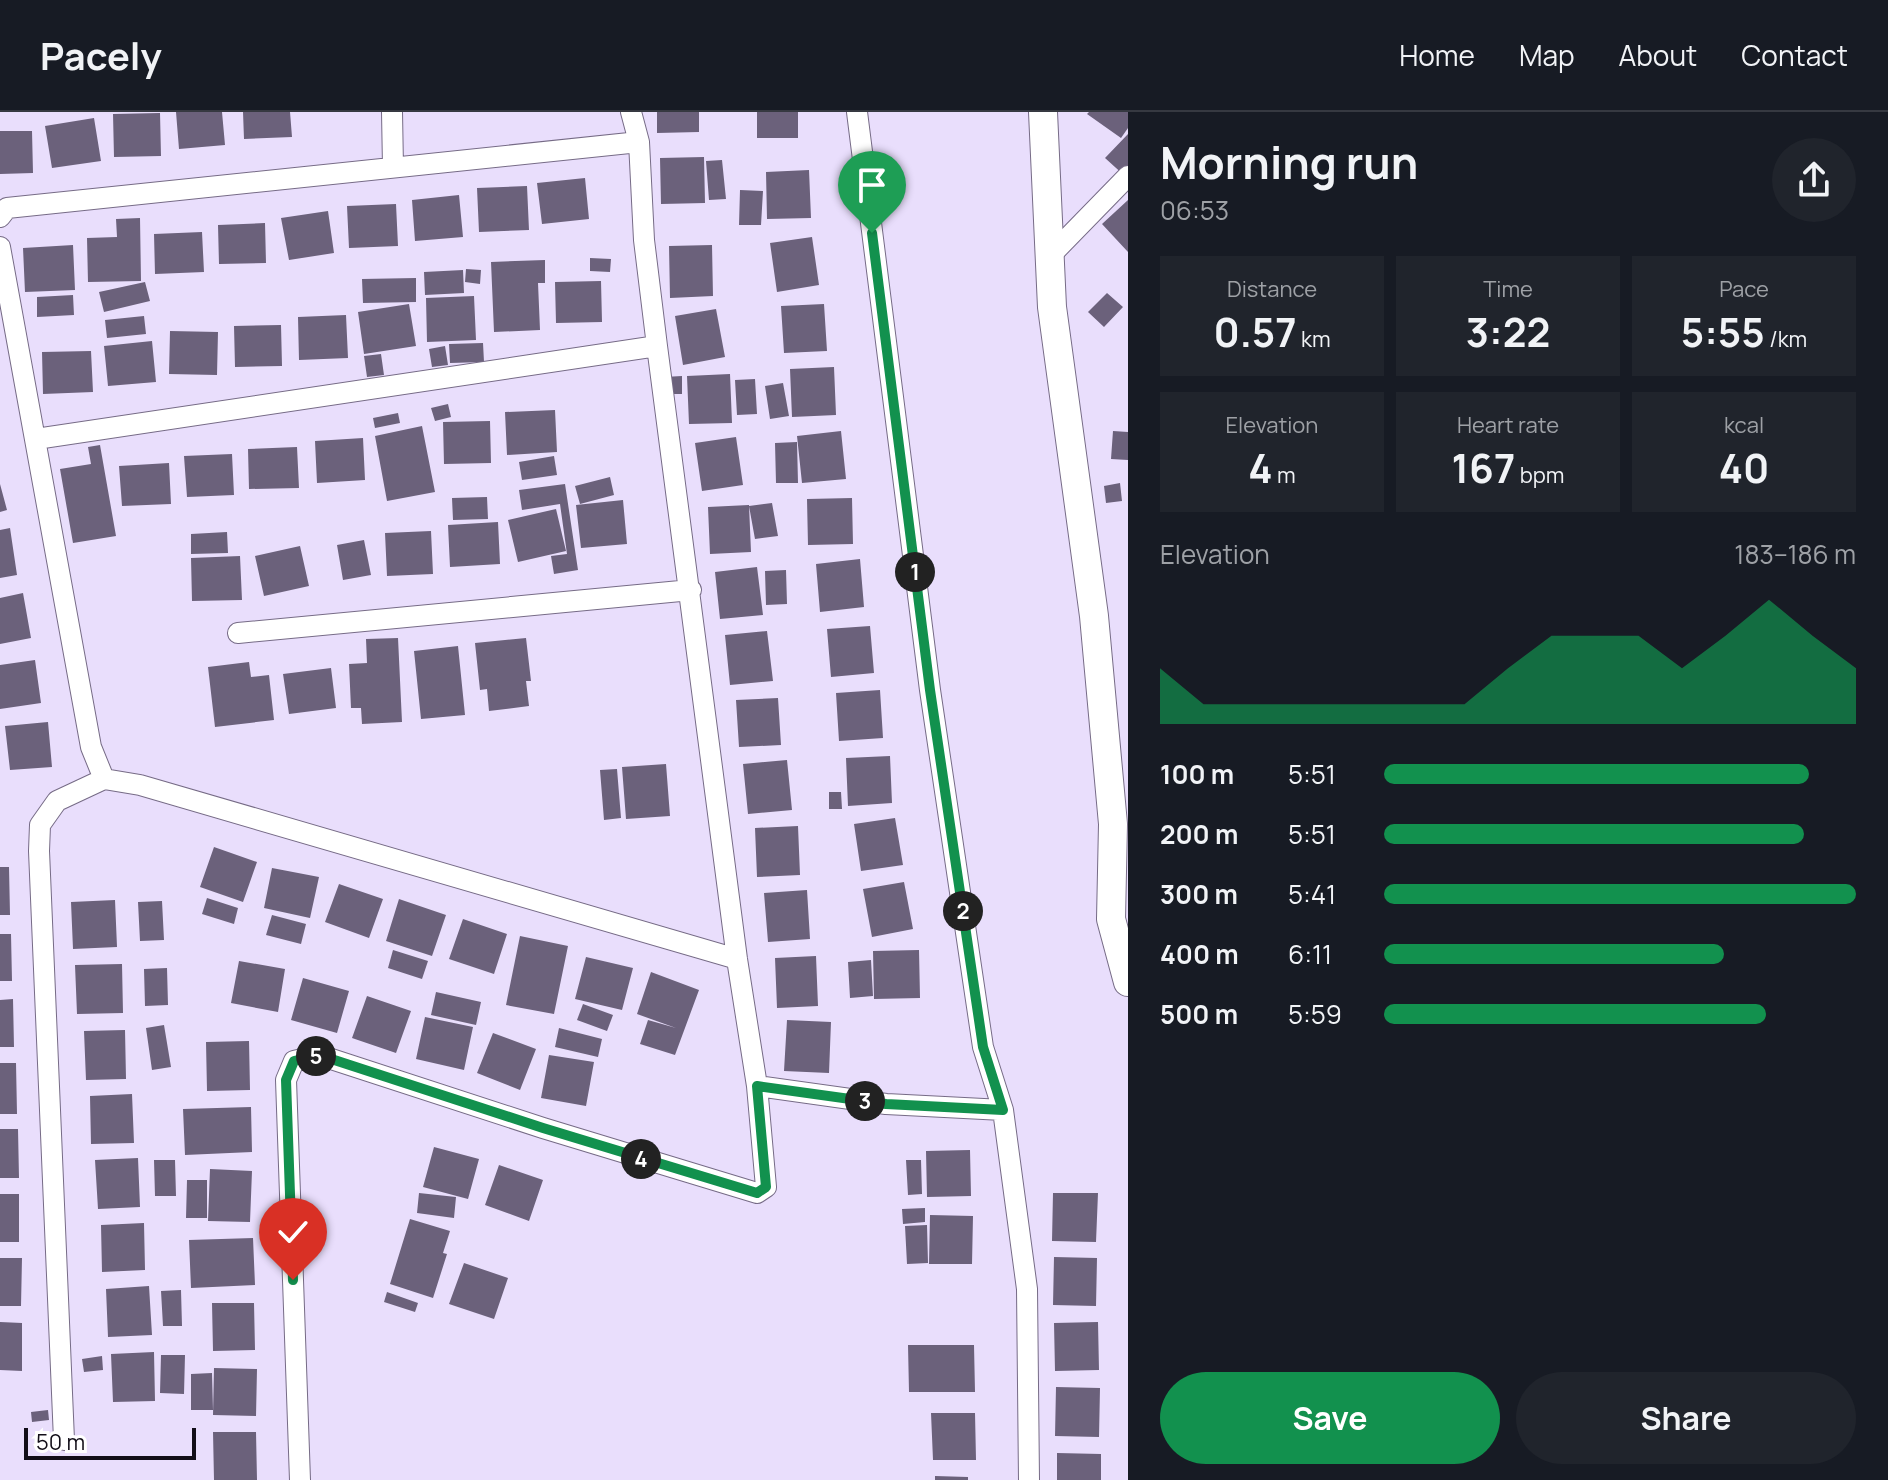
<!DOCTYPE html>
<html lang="en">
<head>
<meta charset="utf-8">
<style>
  :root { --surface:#171b24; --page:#20242c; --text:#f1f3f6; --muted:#9ea1a6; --line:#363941; --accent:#12914e }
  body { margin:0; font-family:Manrope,sans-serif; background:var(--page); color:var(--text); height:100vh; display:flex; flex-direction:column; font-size:30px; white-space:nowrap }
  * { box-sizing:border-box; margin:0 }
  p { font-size:26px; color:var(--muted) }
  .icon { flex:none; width:44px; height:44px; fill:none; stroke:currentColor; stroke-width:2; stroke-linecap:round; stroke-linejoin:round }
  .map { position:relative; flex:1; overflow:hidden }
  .sheet { display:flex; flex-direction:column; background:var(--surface); width:760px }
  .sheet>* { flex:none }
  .scale { position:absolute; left:24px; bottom:20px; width:172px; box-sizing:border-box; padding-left:8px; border:4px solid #120e18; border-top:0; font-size:22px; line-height:28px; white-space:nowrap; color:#120e18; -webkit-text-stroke:6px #fff; paint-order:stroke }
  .pin { position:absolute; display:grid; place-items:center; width:68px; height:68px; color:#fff; margin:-82px -34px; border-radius:50% 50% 50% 0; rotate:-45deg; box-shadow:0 0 8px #0007 }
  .pin .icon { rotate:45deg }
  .km { position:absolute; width:40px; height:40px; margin:-20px; border-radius:50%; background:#222; color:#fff; font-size:22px; line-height:40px; text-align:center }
  .round { display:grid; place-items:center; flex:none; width:84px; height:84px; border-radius:42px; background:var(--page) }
  .summary { display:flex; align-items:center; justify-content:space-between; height:136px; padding:0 32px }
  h1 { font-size:44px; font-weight:700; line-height:60px }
  .metrics { display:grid; grid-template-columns:repeat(3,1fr); gap:12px; height:136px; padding:8px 32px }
  .metrics div { display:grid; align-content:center; border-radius:0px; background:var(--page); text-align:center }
  .metrics b { font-size:40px; font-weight:700 }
  .metrics small { font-size:22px; font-weight:400 }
  .metrics p { font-size:22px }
  .chart { height:224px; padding:16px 32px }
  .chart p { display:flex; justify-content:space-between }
  .chart svg { width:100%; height:144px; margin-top:8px; fill:var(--accent); opacity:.7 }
  .primary-button { display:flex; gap:16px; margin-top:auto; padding:16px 32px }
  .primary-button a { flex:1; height:92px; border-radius:48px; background:var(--accent); color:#fff; font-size:32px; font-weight:700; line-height:92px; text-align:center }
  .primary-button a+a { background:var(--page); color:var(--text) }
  ul { padding:0 32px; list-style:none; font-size:26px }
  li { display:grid; grid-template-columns:128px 96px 1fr; align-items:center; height:60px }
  li i { height:20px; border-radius:10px; background:var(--accent) }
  header { display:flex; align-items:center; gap:48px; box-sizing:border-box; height:112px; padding:0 40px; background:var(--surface); border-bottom:2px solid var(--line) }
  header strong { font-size:38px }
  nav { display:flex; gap:44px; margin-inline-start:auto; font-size:28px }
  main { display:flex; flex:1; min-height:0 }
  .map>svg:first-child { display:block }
  .building { fill:#6b617b }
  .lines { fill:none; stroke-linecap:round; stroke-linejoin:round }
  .street-casing { stroke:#766b86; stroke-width:22 }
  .secondary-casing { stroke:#766b86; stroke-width:30 }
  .street { stroke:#fff; stroke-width:20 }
  .secondary { stroke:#fff; stroke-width:28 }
  .route-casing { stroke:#fff; stroke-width:16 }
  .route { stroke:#12914e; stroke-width:10 }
</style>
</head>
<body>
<header>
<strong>Pacely</strong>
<nav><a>Home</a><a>Map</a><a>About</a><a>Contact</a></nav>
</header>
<main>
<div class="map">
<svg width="1128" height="1368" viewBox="0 0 1128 1368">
  <rect width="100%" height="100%" fill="#e9defc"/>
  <!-- building -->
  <path class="building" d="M 176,0 L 222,0 L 225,33 L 179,37 Z
    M 243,0 L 290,0 L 292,25 L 244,27 Z
    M 657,0 L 699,0 L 699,20 L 657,21 Z
    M 757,0 L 798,0 L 798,26 L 757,26 Z
    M 1089,0 L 1128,0 L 1128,16 L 1121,26 L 1087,2 Z
    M 160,1 L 161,44 L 114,45 L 113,2 Z
    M 94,6 L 101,49 L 52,56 L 45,14 Z
    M 0,19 L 32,19 L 33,61 L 0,62 Z
    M 1128,22 L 1128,62 L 1126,65 L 1105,46 Z
    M 704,45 L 705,91 L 661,92 L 660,46 Z
    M 722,48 L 726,87 L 709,88 L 706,49 Z
    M 809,58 L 811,106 L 767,107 L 766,60 Z
    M 585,66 L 589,107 L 542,112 L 537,71 Z
    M 527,74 L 529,118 L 479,120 L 477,76 Z
    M 740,78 L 763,79 L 761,113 L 739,113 Z
    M 459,83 L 463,125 L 415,129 L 412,88 Z
    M 1128,88 L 1128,140 L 1102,112 Z
    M 396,92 L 398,134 L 349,136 L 347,94 Z
    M 328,99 L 334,141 L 289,148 L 281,106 Z
    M 140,106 L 141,169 L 88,170 L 87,126 L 117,125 L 116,107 Z
    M 265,111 L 266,151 L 219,152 L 218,113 Z
    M 202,120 L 204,160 L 155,162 L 154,122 Z
    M 812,125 L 819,173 L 777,180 L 770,131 Z
    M 73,133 L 75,178 L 25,180 L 23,136 Z
    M 712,133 L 713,184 L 670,186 L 669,134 Z
    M 590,146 L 611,147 L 610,160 L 590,159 Z
    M 545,148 L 545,171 L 538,171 L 540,218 L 494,220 L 491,150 Z
    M 466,157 L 481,158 L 480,172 L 465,170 Z
    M 463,158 L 464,181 L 425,183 L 424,160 Z
    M 416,166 L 416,190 L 363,191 L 362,167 Z
    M 601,169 L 602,210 L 556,211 L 555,170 Z
    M 145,170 L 150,189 L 104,200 L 99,180 Z
    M 1107,181 L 1123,195 L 1104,215 L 1088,200 Z
    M 73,183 L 74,203 L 37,205 L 37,185 Z
    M 474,184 L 476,228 L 427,230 L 426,186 Z
    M 409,192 L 416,234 L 364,242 L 358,200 Z
    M 824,192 L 827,239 L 784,241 L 781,194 Z
    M 716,197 L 725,245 L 683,253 L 675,204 Z
    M 346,203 L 348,246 L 299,248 L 298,205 Z
    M 144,204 L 146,222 L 107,226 L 105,208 Z
    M 281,213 L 282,254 L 235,255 L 234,214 Z
    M 170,219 L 218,220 L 217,263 L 169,262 Z
    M 152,229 L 156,270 L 108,274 L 104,234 Z
    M 483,231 L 484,250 L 450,251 L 449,232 Z
    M 445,234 L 448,253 L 432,255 L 429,237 Z
    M 91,239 L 93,280 L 43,282 L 42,240 Z
    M 381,242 L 384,263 L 367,265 L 364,244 Z
    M 834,255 L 836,303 L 792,305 L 790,257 Z
    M 730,262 L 732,311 L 689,312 L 687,264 Z
    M 682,264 L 682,282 L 665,282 L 664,265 Z
    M 755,267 L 757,302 L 737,303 L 735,268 Z
    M 783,271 L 789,304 L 770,307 L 765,274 Z
    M 448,292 L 451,305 L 435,309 L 431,296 Z
    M 555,298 L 557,340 L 507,343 L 505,300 Z
    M 398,301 L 400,311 L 375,316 L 373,306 Z
    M 490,309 L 491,351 L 444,352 L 443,310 Z
    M 422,314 L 435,380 L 387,389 L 375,324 Z
    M 841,319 L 846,367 L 802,371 L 797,324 Z
    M 1113,319 L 1128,320 L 1128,348 L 1111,347 Z
    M 736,325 L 743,373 L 702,379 L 695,331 Z
    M 363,326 L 365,368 L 317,371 L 315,329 Z
    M 797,330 L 798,371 L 776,371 L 775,331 Z
    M 100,333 L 116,424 L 73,431 L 60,357 L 91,352 L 88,335 Z
    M 297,335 L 299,376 L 249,377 L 248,337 Z
    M 232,342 L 234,383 L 187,385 L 184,344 Z
    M 554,344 L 557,363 L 522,368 L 519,350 Z
    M 169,351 L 171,392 L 122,394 L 119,354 Z
    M 610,365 L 614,383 L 580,392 L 575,374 Z
    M 1120,371 L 1122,389 L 1106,391 L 1104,374 Z
    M 0,372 L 7,398 L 0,400 Z
    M 565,372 L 578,458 L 554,462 L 551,444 L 567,442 L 560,392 L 522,398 L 519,378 Z
    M 487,385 L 488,407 L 453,408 L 452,386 Z
    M 852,386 L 853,432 L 808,433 L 807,387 Z
    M 623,388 L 627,432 L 581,436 L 576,393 Z
    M 772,391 L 778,424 L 755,427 L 749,394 Z
    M 749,393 L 751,440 L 710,442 L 708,395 Z
    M 556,397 L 566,439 L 518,450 L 508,408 Z
    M 498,410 L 500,452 L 450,455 L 448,413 Z
    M 10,416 L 17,463 L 0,466 L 0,418 Z
    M 431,419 L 433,462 L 387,464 L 385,421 Z
    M 227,420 L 228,441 L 191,442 L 191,422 Z
    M 364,428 L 371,463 L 343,468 L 337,433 Z
    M 300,434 L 309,474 L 264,484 L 255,444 Z
    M 240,444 L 242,488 L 192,489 L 191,446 Z
    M 860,447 L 864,495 L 820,500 L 816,452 Z
    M 757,455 L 763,503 L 720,507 L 715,460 Z
    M 786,458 L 787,492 L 766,493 L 765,459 Z
    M 23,481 L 31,526 L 0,532 L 0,486 Z
    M 870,514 L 874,561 L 831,565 L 827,517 Z
    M 767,519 L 773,569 L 730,573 L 725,523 Z
    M 398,526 L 402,610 L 362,612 L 361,596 L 351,596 L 349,552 L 367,551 L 366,527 Z
    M 526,526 L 531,569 L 526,569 L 529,594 L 489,599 L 487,577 L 480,578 L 475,531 Z
    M 458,534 L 465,603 L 421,607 L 414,539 Z
    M 35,548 L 41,591 L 0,597 L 0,553 Z
    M 249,550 L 251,565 L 269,563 L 274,608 L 215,615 L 208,555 Z
    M 331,556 L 336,596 L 289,602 L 283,562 Z
    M 880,578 L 883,626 L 839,629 L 836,581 Z
    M 778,586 L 781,633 L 739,635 L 736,588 Z
    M 48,610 L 52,655 L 10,658 L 5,614 Z
    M 890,644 L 892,691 L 848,694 L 846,646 Z
    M 787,648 L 792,698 L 748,702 L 743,652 Z
    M 666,652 L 670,704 L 626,707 L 622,655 Z
    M 617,657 L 621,706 L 604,708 L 600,658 Z
    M 829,680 L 841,680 L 842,697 L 829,697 Z
    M 895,706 L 903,753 L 861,759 L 854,712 Z
    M 798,714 L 800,763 L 757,765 L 755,716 Z
    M 214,735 L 257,750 L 243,790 L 200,775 Z
    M 0,755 L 9,755 L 10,803 L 0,803 Z
    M 272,756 L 319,765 L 310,806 L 264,796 Z
    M 904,770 L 913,817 L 872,825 L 863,777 Z
    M 339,772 L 383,787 L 369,826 L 325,810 Z
    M 807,778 L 810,827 L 768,830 L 764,781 Z
    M 207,786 L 238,796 L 234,812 L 202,802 Z
    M 399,787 L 446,803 L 432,844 L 386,829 Z
    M 115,788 L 117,835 L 73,837 L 71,790 Z
    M 162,789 L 164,828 L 140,829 L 138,790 Z
    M 272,803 L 306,812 L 301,832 L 266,823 Z
    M 463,807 L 507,822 L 494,862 L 449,847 Z
    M 0,822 L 11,822 L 12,869 L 0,869 Z
    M 520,824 L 568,834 L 554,902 L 506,893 Z
    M 393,838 L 428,849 L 422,867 L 388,856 Z
    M 919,838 L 920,886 L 874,887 L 873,839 Z
    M 816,844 L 818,894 L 777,896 L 775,846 Z
    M 586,845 L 633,856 L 622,898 L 575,887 Z
    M 871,848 L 873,884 L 850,886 L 848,850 Z
    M 239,849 L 285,857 L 278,900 L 231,891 Z
    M 122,852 L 123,901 L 77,902 L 75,853 Z
    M 167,856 L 168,893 L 145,894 L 144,857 Z
    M 651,860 L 699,878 L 675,943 L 640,932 L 648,908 L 676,916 L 637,902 Z
    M 303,866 L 349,879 L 337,921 L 291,908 Z
    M 436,880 L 481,890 L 476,913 L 431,903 Z
    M 367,884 L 411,899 L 396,941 L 352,926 Z
    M 13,887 L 14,935 L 0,935 L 0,888 Z
    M 583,892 L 613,903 L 607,919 L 577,908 Z
    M 425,905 L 473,915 L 464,958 L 416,947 Z
    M 787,908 L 831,910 L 829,961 L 784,959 Z
    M 164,913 L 171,955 L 152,958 L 146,916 Z
    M 559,916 L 602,927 L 598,945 L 555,935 Z
    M 125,918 L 126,967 L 86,968 L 84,919 Z
    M 493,921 L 536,937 L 520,978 L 477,961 Z
    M 249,929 L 250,978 L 207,979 L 206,930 Z
    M 549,943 L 594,950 L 586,994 L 541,986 Z
    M 0,951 L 16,951 L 17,1002 L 0,1002 Z
    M 132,982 L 134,1031 L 91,1032 L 90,984 Z
    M 251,995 L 252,1040 L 185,1043 L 183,997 Z
    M 0,1017 L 18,1017 L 19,1066 L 0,1066 Z
    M 434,1035 L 479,1047 L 468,1087 L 423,1075 Z
    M 970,1038 L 971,1084 L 927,1085 L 926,1039 Z
    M 138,1046 L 140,1095 L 98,1097 L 95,1048 Z
    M 154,1048 L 175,1048 L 176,1084 L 155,1084 Z
    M 906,1048 L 921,1048 L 922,1082 L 908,1083 Z
    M 499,1053 L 543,1068 L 529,1109 L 485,1093 Z
    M 210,1057 L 252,1059 L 250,1110 L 208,1109 Z
    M 187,1068 L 207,1068 L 207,1106 L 186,1106 Z
    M 419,1081 L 456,1085 L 454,1106 L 417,1101 Z
    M 1053,1081 L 1098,1081 L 1096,1130 L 1052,1129 Z
    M 0,1082 L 19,1082 L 19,1130 L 0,1130 Z
    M 925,1096 L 925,1110 L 903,1112 L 902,1097 Z
    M 930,1103 L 973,1104 L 972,1152 L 929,1152 Z
    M 410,1107 L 450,1119 L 443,1141 L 447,1142 L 433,1186 L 390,1172 Z
    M 144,1111 L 145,1158 L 102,1160 L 101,1113 Z
    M 927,1113 L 928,1151 L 907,1152 L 905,1114 Z
    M 253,1126 L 255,1173 L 191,1176 L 189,1128 Z
    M 1054,1145 L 1097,1146 L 1096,1194 L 1053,1193 Z
    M 0,1146 L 22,1146 L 21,1194 L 0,1194 Z
    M 464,1151 L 508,1166 L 494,1207 L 449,1192 Z
    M 149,1174 L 152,1223 L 108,1225 L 106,1177 Z
    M 181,1178 L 182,1214 L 163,1214 L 161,1179 Z
    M 387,1180 L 418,1191 L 415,1200 L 384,1190 Z
    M 212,1191 L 254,1191 L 255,1238 L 213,1239 Z
    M 0,1210 L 22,1211 L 22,1259 L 0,1258 Z
    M 1098,1210 L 1099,1258 L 1055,1259 L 1054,1211 Z
    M 908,1233 L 974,1233 L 975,1280 L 909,1280 Z
    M 154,1240 L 155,1289 L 113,1290 L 111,1242 Z
    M 161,1243 L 185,1243 L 184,1282 L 160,1281 Z
    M 102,1244 L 103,1258 L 84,1260 L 82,1247 Z
    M 214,1256 L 257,1257 L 256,1304 L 213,1303 Z
    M 212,1261 L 213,1298 L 191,1298 L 191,1262 Z
    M 1056,1275 L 1100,1276 L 1099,1325 L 1055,1324 Z
    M 48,1298 L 49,1308 L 32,1310 L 31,1300 Z
    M 931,1301 L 975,1301 L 976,1348 L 933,1348 Z
    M 213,1320 L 256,1320 L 257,1368 L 214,1368 Z
    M 1057,1341 L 1101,1342 L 1101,1368 L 1057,1368 Z
    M 935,1364 L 968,1365 L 968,1368 L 935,1368 Z"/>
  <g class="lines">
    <!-- street casing -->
    <g class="street-casing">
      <path id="street" d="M 392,0 L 393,55
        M 631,0 L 639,30 L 644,128 L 657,234 L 737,847 L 757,974 L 886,992 L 1003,998
        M 857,0 L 930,578 L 983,935 L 1003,998 L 1027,1177 L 1029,1368
        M 0,105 L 7,96 L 639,30
        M 0,135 L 91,635 L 104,667 L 140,673 L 737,847
        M 1050,144 L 1128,64
        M 36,327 L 657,234
        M 238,521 L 691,478
        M 64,1328 L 39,739 L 40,713 L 57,689 L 104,667
        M 300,1368 L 286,968 L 294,949 L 319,943 L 543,1016 L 757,1081 L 766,1075 L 757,974"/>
    </g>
    <!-- secondary casing -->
    <g class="secondary-casing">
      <path id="secondary" d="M 1043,0 L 1052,195 L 1094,504 L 1113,712 L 1111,807 L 1128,870"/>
    </g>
    <!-- street -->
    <use href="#street" class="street"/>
    <!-- secondary -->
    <use href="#secondary" class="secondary"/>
  </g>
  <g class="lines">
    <!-- route casing -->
    <g class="route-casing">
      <path id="route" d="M 293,1168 L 286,968 L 294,949 L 319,943 L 543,1016 L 757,1081 L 766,1075 L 757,974 L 886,992 L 1003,998 L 983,935 L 930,578 L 872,121"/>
    </g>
    <!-- route -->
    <use href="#route" class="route"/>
  </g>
</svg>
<div class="scale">50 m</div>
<div class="pin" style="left:872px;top:121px;background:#1e9e55"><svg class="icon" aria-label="arrive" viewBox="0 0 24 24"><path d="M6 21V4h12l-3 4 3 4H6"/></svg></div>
<div class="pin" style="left:293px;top:1168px;background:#d93025"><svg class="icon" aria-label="check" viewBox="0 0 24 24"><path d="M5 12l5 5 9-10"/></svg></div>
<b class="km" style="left:915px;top:460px">1</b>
<b class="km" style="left:963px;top:799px">2</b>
<b class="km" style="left:865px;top:989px">3</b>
<b class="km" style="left:641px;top:1047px">4</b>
<b class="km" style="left:316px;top:944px">5</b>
</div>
<section class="sheet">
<div class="summary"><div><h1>Morning run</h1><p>06:53</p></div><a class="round"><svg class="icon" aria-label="share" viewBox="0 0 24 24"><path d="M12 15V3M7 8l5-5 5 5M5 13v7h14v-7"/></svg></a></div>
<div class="metrics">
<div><p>Distance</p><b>0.57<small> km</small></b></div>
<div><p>Time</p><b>3:22</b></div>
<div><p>Pace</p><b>5:55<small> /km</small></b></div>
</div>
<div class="metrics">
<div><p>Elevation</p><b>4<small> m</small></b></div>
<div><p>Heart rate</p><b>167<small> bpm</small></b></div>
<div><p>kcal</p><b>40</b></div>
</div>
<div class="chart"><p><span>Elevation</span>183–186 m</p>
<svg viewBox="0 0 160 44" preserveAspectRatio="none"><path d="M0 44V27L10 38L20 38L30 38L40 38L50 38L60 38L70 38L80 27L90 17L100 17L110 17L120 27L130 17L140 6L150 17L160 27V44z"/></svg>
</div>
<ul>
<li><b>100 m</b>5:51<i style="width:90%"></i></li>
<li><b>200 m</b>5:51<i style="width:89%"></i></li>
<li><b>300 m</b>5:41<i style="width:100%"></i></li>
<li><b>400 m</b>6:11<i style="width:72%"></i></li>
<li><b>500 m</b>5:59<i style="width:81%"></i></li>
</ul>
<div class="primary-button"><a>Save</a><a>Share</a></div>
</section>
</main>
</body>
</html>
